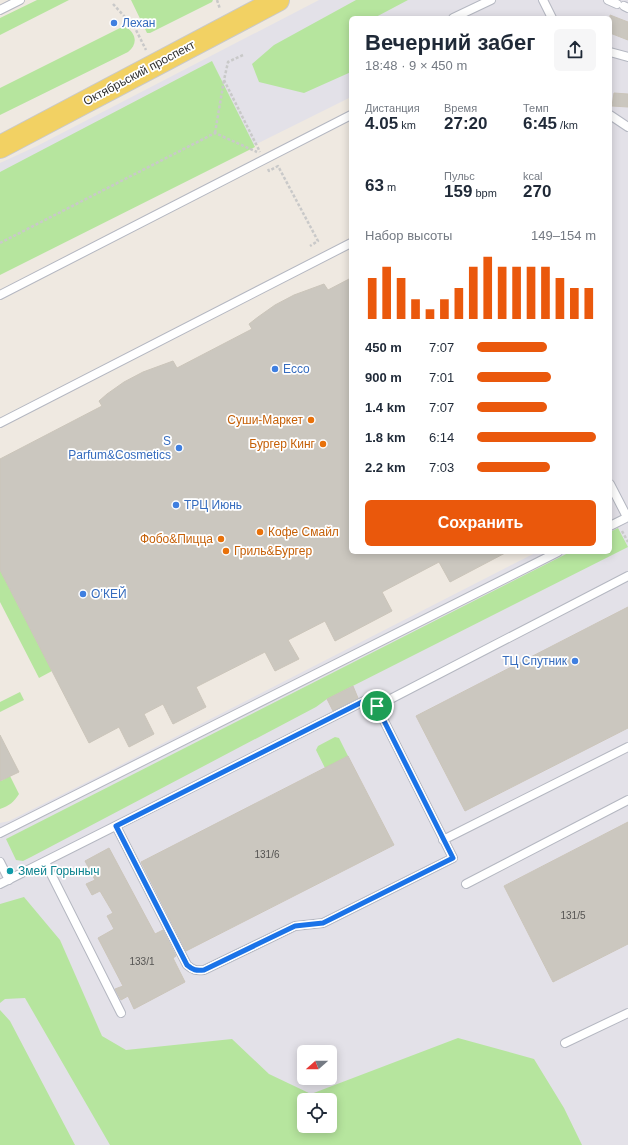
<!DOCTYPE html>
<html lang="ru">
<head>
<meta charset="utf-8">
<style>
  :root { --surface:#fff; --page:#f6f6f7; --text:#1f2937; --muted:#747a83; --accent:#ea580c }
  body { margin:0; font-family:Helvetica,sans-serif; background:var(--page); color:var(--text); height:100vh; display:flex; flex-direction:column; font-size:15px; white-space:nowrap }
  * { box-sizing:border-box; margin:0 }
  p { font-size:13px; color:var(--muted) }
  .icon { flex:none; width:22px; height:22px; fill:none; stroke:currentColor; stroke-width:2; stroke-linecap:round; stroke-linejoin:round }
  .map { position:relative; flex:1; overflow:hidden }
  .sheet { position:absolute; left:349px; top:16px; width:263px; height:538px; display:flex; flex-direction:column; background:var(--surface); border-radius:6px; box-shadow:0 2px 10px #0003 }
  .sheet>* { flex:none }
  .needle { width:26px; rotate:249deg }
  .fabs { position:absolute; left:297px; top:1045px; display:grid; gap:8px }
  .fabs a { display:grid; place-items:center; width:40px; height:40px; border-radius:6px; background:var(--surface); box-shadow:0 2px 10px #0003; font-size:20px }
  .pin { position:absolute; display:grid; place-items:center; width:34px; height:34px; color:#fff; margin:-17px; border:2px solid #fff; border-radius:50%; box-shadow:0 1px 4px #0007 }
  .round { display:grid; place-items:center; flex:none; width:42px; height:42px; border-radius:6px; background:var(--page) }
  .head { display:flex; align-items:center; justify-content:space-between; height:68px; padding:0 16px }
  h1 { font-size:22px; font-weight:700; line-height:30px }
  .stats { display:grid; grid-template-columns:repeat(3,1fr); gap:6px; height:68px; padding:4px 16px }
  .stats div { display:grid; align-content:center }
  .stats b { font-size:17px; font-weight:700 }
  .stats small { font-size:11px; font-weight:400 }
  .stats p { font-size:11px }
  .chart { height:112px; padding:8px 16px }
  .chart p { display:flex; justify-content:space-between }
  .chart svg { width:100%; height:72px; margin-top:4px; stroke:var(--accent); stroke-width:6 }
  .button { display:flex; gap:8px; margin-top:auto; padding:8px 16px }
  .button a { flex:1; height:46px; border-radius:6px; background:var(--accent); color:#fff; font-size:16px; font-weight:700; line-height:46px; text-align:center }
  ul { padding:0 16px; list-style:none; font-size:13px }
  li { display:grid; grid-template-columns:64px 48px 1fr; align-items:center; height:30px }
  li i { height:10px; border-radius:5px; background:var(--accent) }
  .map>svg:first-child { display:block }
  .industrial { fill:#e3e1e8; fill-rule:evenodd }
  .green { fill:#b6e59e; fill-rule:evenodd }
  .building { fill:#cbc7bf; stroke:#cbc5ba }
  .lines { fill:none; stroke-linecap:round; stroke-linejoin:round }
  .service-casing { stroke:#b4b7c1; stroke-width:10 }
  .primary-casing { stroke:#c9c9c9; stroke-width:24 }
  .path { stroke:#c9c9c9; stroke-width:2.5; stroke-dasharray:3 2; stroke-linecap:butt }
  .service { stroke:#fff; stroke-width:8 }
  .primary { stroke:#f2d163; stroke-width:22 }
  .route-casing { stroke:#fff; stroke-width:8 }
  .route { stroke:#1a73e8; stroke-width:5 }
  .shop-dot { fill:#3f7fe0; stroke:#fff; stroke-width:1.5 }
  .food-dot { fill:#e8710a; stroke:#fff; stroke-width:1.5 }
  .culture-dot { fill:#0f9aa8; stroke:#fff; stroke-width:1.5 }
  .labels { text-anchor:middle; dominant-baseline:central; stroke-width:3.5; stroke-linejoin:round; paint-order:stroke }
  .number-label { font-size:10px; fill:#555452 }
  .shop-label { font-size:12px; fill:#366cbe; stroke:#fff; text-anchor:start }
  .street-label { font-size:12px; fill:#2e2e2e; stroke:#fff }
  .food-label { font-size:12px; fill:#c56008; stroke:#fff; text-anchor:end }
  .culture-label { font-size:12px; fill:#0d838f; stroke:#fff; text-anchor:start }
</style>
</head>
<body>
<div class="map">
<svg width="628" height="1145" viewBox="0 0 628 1145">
  <rect width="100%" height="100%" fill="#efe9e1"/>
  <!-- industrial -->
  <path class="industrial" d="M 319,0 L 628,0 L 628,1145 L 0,1145 L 0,823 L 9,821 L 99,776 L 537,552 L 610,552 L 610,18 L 351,18 L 351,97 L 0,272 L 0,163 L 37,146 ZM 304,1052 L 330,1052 L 330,1078 L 304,1078 ZM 304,1100 L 330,1100 L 330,1126 L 304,1126 Z"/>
  <!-- green -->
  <path class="green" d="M 37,0 L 69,0 L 0,35 L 0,18 Z
    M 131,0 L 213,0 L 212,2 L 150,33 L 147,33 Z
    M 356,0 L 408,0 L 374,18 L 351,18 L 351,72 L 304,93 L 259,82 L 252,64 L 274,45 Z
    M 124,26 C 137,33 138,44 128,52 L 0,115 L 0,88 Z
    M 212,61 L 255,147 L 0,275 L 0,172 Z
    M 618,528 L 628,547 L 327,699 L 316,707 L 31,857 L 23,861 L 16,860 L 6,839 L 570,552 L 610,552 L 610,532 Z
    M 0,570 L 52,671 L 39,678 L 0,602 Z
    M 20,692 L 24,700 L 0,712 L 0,702 Z
    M 335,737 L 339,738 L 348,756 L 325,768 L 316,750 L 318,746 Z
    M 10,776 L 19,794 C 14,802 9,806 0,809 L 0,779 L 1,781 Z
    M 24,897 L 60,940 L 102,1036 L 126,1050 L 232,1039 L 269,1074 L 311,1094 L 458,1038 L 534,1059 L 564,1108 L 582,1145 L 110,1145 L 25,998 L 5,999 L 0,1003 L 0,904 ZM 304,1100 L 330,1100 L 330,1126 L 304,1126 Z
    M 0,1010 L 10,1021 L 75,1145 L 0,1145 Z"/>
  <!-- building -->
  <path class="building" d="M 610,15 L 628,22 L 628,40 L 610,33 Z
    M 614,93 L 628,94 L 628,107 L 612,106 Z
    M 351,278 L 351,552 L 507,552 L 450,582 L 439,562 L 382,592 L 392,611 L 335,641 L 325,621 L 288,640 L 299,659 L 275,671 L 265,652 L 196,687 L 206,707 L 173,724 L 163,704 L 144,714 L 154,734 L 129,747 L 119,727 L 89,743 L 0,570 L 0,459 L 102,406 L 99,401 L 107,394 L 124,382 L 143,372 L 173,361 L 177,368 L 252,329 L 249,324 L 258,317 L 275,305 L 294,295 L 324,284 L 328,290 Z
    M 628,607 L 628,728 L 465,811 L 416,716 Z
    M 353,686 L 358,698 L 333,711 L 327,699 Z
    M 0,735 L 19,772 L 0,781 Z
    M 348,756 L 394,845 L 186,951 L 141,862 Z
    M 628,822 L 628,944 L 553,982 L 504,886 Z
    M 109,848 L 155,934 L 163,930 L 176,956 L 173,958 L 185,982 L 134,1009 L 128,996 L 121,1000 L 115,989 L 123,986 L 98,938 L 114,929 L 107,916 L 113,913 L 100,891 L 92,895 L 86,884 L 95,880 L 85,861 Z"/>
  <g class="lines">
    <!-- service casing -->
    <g class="service-casing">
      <path id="service" d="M 543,0 L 552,18
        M 608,0 L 617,4
        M 624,6 L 628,8
        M 0,10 L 20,0
        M 453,18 L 491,0
        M 610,52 L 628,57
        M 610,115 L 628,127
        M 0,295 L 351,115
        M 0,423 L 351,243
        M 610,484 L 627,517
        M 610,526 L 628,517
        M 377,706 L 628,576
        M 0,833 L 558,552
        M 443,840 L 628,747
        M 0,862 L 9,880
        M 45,862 L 121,1013
        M 0,884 L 372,697 L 453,858 L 323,923 L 295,926 L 204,970 C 196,971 193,970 187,965 L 116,826
        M 466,884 L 628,800
        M 565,1043 L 628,1013"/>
    </g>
    <!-- primary casing -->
    <g class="primary-casing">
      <path id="primary" d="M 0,147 L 278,0"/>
    </g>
    <!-- path -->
    <path class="path" d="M 217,0 L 220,9
      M 113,4 L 135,28 L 146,50
      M 243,55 L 228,62 L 224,80 L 260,152
      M 215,133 L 224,80
      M 268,169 L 269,171 L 278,166 L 318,241 L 310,246
      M 0,243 L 215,133 L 257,152
      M 622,531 L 628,542"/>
    <!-- service -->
    <use href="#service" class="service"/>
    <!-- primary -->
    <use href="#primary" class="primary"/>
  </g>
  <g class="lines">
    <!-- route casing -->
    <g class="route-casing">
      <path id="route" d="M 372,697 L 453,858 L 323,923 L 295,926 L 204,970 C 196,971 193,970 187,965 L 116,826 Z"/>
    </g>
    <!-- route -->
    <use href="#route" class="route"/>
  </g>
  <!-- markers -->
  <g class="shop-dot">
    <circle cx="114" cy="23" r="4"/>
    <circle cx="275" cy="369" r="4"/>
    <circle cx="179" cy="448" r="4"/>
    <circle cx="176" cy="505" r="4"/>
    <circle cx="83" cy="594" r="4"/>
    <circle cx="575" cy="661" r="4"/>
  </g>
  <g class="food-dot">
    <circle cx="311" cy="420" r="4"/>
    <circle cx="323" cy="444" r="4"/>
    <circle cx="260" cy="532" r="4"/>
    <circle cx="221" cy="539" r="4"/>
    <circle cx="226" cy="551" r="4"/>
  </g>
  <circle class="culture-dot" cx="10" cy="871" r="4"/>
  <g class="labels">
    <!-- number labels -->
    <g class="number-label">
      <text x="267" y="854">131/6</text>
      <text x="573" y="915">131/5</text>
      <text x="142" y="961">133/1</text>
    </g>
    <!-- shop labels -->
    <g class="shop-label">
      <text x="122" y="23">Лехан</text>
      <text x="283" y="369">Ecco</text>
      <text x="171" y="441" text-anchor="end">S<tspan x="171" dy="14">Parfum&amp;Cosmetics</tspan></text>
      <text x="184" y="505">ТРЦ Июнь</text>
      <text x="91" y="594">О’КЕЙ</text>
      <text x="567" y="661" text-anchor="end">ТЦ Спутник</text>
    </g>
    <!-- street labels -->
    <g class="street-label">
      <text transform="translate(139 73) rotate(-28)">Октябрьский проспект</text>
    </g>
    <!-- food labels -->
    <g class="food-label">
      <text x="303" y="420">Суши-Маркет</text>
      <text x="315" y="444">Бургер Кинг</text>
      <text x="268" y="532" text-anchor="start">Кофе Смайл</text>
      <text x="213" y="539">Фобо&amp;Пицца</text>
      <text x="234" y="551" text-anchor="start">Гриль&amp;Бургер</text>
    </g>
    <!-- culture labels -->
    <g class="culture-label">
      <text x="18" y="871">Змей Горыныч</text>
    </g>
  </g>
</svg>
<div class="fabs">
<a><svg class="needle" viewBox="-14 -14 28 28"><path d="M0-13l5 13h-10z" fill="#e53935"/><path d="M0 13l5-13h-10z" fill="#747a83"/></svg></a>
<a><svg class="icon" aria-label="locate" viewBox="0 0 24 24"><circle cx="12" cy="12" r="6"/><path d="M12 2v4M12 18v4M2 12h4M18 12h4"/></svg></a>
</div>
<div class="pin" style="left:377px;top:706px;background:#1e9e55"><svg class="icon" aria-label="arrive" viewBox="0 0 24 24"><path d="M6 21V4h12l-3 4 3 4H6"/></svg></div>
<section class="sheet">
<div class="head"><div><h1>Вечерний забег</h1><p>18:48 · 9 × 450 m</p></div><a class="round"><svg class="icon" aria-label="share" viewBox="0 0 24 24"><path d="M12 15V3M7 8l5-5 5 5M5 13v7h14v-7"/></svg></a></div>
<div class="stats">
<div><p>Дистанция</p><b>4.05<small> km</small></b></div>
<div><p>Время</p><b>27:20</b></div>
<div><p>Темп</p><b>6:45<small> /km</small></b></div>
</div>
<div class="stats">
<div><b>63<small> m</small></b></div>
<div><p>Пульс</p><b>159<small> bpm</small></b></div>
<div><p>kcal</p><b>270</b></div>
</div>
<div class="chart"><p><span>Набор высоты</span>149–154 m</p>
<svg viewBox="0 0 160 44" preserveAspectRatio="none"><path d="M5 44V19M15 44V12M25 44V19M35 44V32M45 44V38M55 44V32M65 44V25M75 44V12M85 44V6M95 44V12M105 44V12M115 44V12M125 44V12M135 44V19M145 44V25M155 44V25"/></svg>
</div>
<ul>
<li><b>450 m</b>7:07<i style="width:59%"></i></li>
<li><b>900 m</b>7:01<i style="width:62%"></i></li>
<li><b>1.4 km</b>7:07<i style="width:59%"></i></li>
<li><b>1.8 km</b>6:14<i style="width:100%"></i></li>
<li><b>2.2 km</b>7:03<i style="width:61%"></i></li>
</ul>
<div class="button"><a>Сохранить</a></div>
</section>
</div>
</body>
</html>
